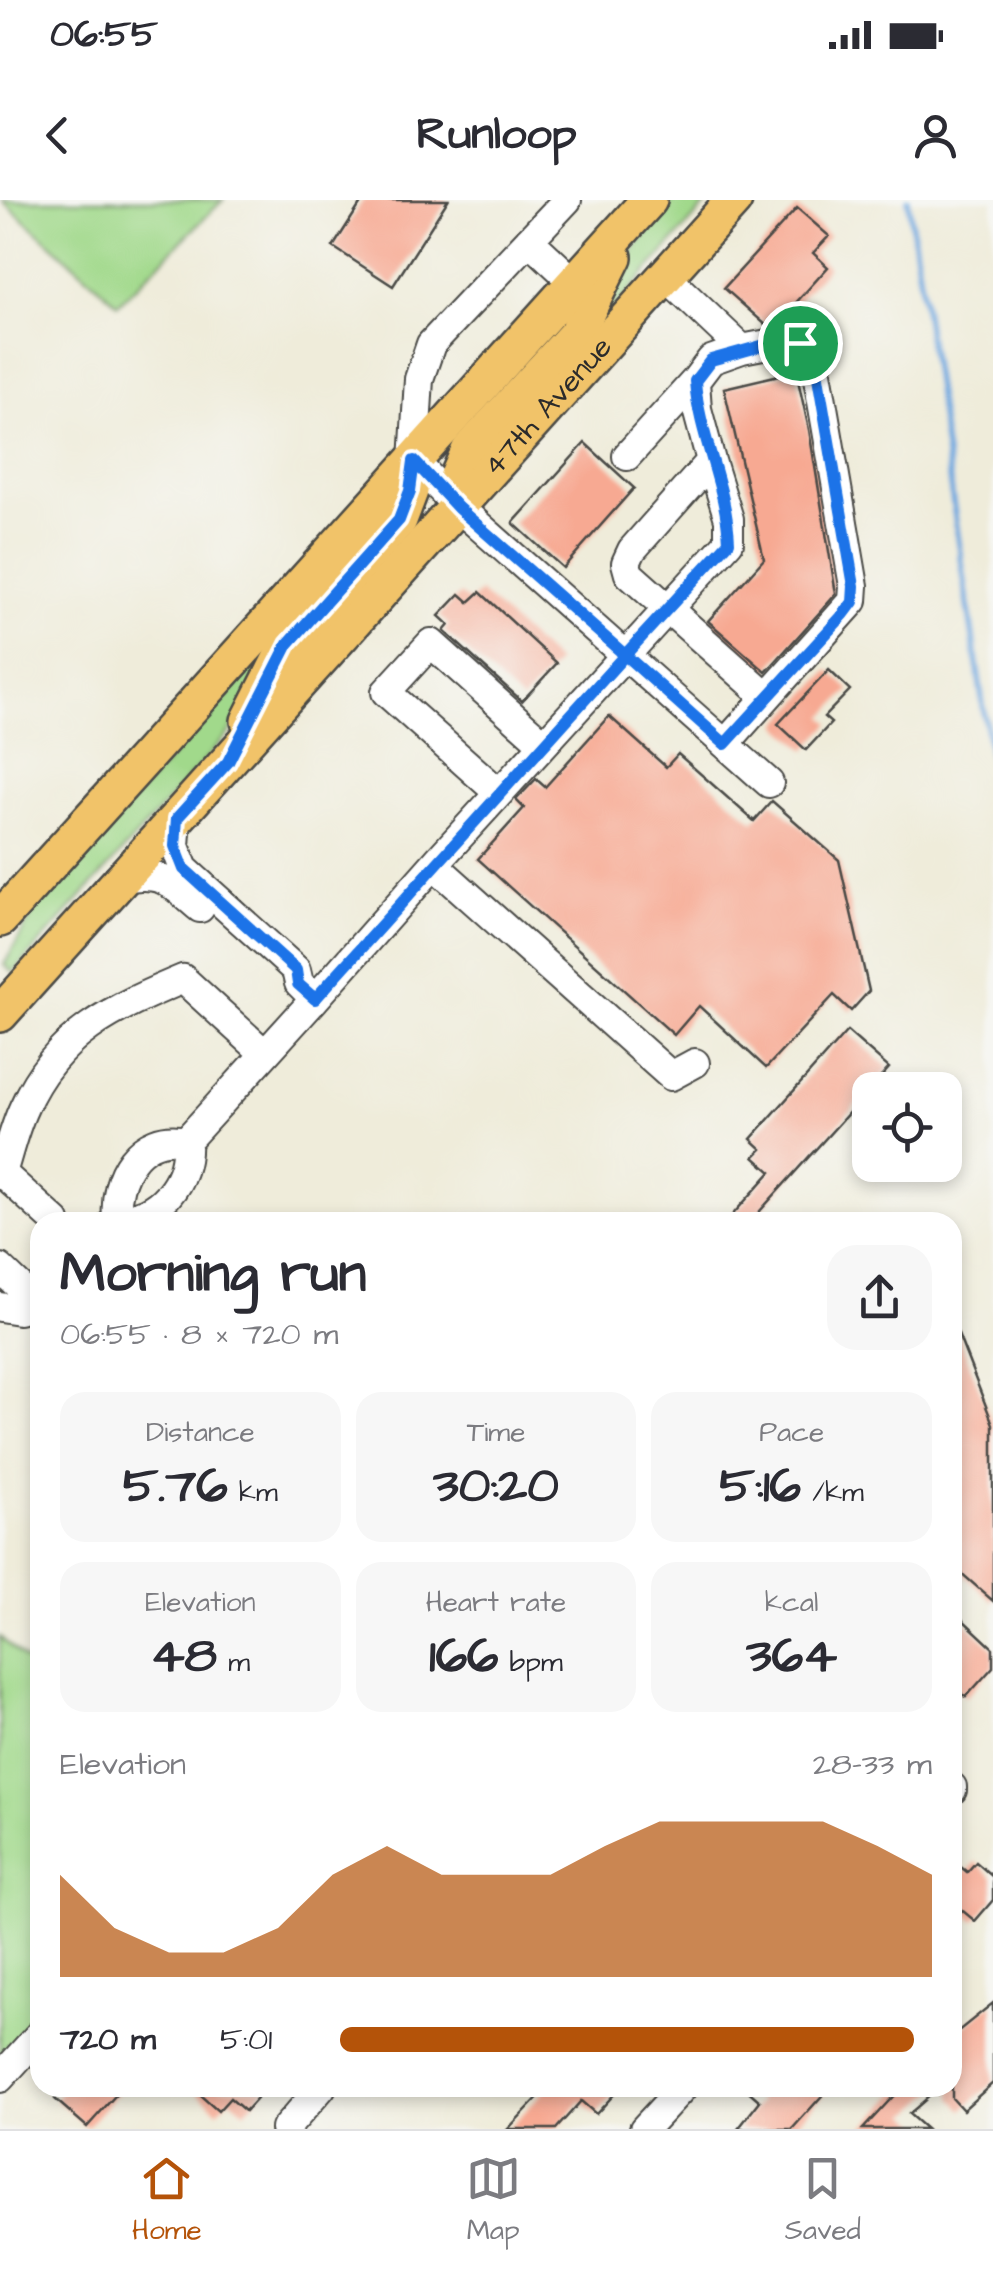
<!DOCTYPE html>
<html lang="en">
<head>
<meta charset="utf-8">
<style>
  :root { --surface:#fff; --page:#f7f7f7; --text:#2b2b33; --muted:#7c7c81; --line:#e1e1e2; --accent:#b45309 }
  body { margin:0; font-family:"Architects Daughter",sans-serif; background:var(--page); color:var(--text); height:100vh; display:flex; flex-direction:column; font-size:38px; white-space:nowrap }
  * { box-sizing:border-box; margin:0 }
  p { font-size:32px; color:var(--muted) }
  .icon { flex:none; width:55px; height:55px; fill:none; stroke:currentColor; stroke-width:2; stroke-linecap:round; stroke-linejoin:round }
  .map { position:relative; flex:1; overflow:hidden }
  .sheet { position:absolute; left:30px; top:1012px; width:932px; height:885px; display:flex; flex-direction:column; background:var(--surface); border-radius:30px; box-shadow:0 5px 15px #0003 }
  .sheet>* { flex:none }
  .tools { position:absolute; left:852px; top:872px; display:grid; gap:20px }
  .tools a { display:grid; place-items:center; width:110px; height:110px; border-radius:20px; background:var(--surface); box-shadow:0 5px 15px #0003; font-size:50px }
  .pin { position:absolute; display:grid; place-items:center; width:85px; height:85px; color:#fff; margin:-42px; border:5px solid #fff; border-radius:50%; box-shadow:0 2px 10px #0007 }
  .round { display:grid; place-items:center; flex:none; width:105px; height:105px; border-radius:30px; background:var(--page) }
  .overview { display:flex; align-items:center; justify-content:space-between; height:170px; padding:0 30px }
  h1 { font-size:55px; font-weight:800; line-height:75px }
  .metrics { display:grid; grid-template-columns:repeat(3,1fr); gap:15px; height:170px; padding:10px 30px }
  .metrics div { display:grid; align-content:center; border-radius:25px; background:var(--page); text-align:center }
  .metrics b { font-size:50px; font-weight:800 }
  .metrics small { font-size:28px; font-weight:400 }
  .metrics p { font-size:28px }
  .chart { height:280px; padding:20px 30px }
  .chart p { display:flex; justify-content:space-between }
  .chart svg { width:100%; height:180px; margin-top:10px; fill:var(--accent); opacity:.7 }
  ul { padding:0 30px; list-style:none; font-size:32px }
  li { display:grid; grid-template-columns:160px 120px 1fr; align-items:center; height:75px }
  li i { height:25px; border-radius:12px; background:var(--accent) }
  .status { display:flex; justify-content:space-between; align-items:center; height:70px; padding:0 50px; background:var(--surface); direction:ltr }
  .status svg { height:28px; fill:currentColor }
  header { display:flex; justify-content:space-between; align-items:center; height:130px; padding:0 30px; background:var(--surface); font-size:45px; font-weight:800 }
  .tabs { display:flex; justify-content:space-around; align-items:center; height:140px; border-top:2px solid var(--line); background:var(--surface); font-size:28px; color:var(--muted) }
  .tabs a { display:grid; justify-items:center; gap:5px }
  .tabs .active { color:var(--accent) }
  .map>svg:first-child { display:block }
  .green { fill:#a1d98b; stroke:#66825b; stroke-width:2.5 }
  .lines { fill:none; stroke-linecap:round; stroke-linejoin:round }
  .stream { stroke:#6fa8df; stroke-width:6 }
  .building { fill:#f7a992 }
  .minor-casing { stroke:#484845; stroke-width:32 }
  .major-casing { stroke:#484845; stroke-width:40 }
  .minor { stroke:#fff; stroke-width:28 }
  .major { stroke:#f1c369; stroke-width:35 }
  .route-casing { stroke:#fff; stroke-width:20 }
  .route { stroke:#1a73e8; stroke-width:12 }
  .labels { text-anchor:middle; dominant-baseline:central; stroke-width:8; stroke-linejoin:round; paint-order:stroke }
  .street-label { font-size:30px; fill:#2b2b2b; stroke:#f6f6f2 }
</style>
</head>
<body>
<div class="status"><b>06:55</b><svg viewBox="0 0 49 12"><path d="M0 12V9h3v3zM5 12V6h3v6zM10 12V3h3v9zM15 12V0h3v12zM26 1h20v11H26zM47 4h2v5h-2z"/></svg></div>
<header><svg class="icon" aria-label="back" viewBox="0 0 24 24"><path d="M15 5l-7 7 7 7"/></svg>Runloop<svg class="icon" aria-label="person" viewBox="0 0 24 24"><circle cx="12" cy="8" r="4"/><path d="M4 21q1-7 8-7t8 7"/></svg></header>
<div class="map">
<svg width="993" height="1929" viewBox="0 0 993 1929">
  <rect width="100%" height="100%" fill="#f6f6f2"/>
  <filter id="ink" filterUnits="userSpaceOnUse"><feTurbulence type="fractalNoise" baseFrequency=".01" numOctaves="2"/><feDisplacementMap in="SourceGraphic" scale="20" xChannelSelector="R" yChannelSelector="G"/><feConvolveMatrix kernelMatrix="1 2 1 2 8 2 1 2 1" color-interpolation-filters="sRGB"/></filter>
  <filter id="wash" filterUnits="userSpaceOnUse"><feTurbulence type="fractalNoise" baseFrequency=".0048" numOctaves="4" result="noise"/><feDisplacementMap in="SourceGraphic" scale="40" xChannelSelector="R" yChannelSelector="G"/><feGaussianBlur stdDeviation="2.25" result="paint"/><feColorMatrix in="noise" values="0 0 0 0 0 0 0 0 0 0 0 0 0 0 0 0 0 1.4 0 .05"/><feComposite in="paint" operator="in"/></filter>
  <g filter="url(#wash)">
    <rect width="100%" height="100%" fill="#efecda"/>
    <!-- green -->
    <path class="green" d="M 2,0 L 223,0 L 118,104 Z
      M 674,0 L 710,0 L 608,115 L 600,107 C 623,61 640,38 674,0 Z
      M 254,465 L 263,472 L 230,532 L 13,773 L 4,765 L 37,706 Z
      M 0,1437 L 40,1473 L 40,1834 L 0,1878 Z"/>
    <g class="lines">
      <!-- stream -->
      <path class="stream" d="M 908,0 L 993,572"/>
    </g>
    <g id="blocks">
      <!-- building -->
      <path class="building" d="M 363,0 L 448,0 L 393,86 L 333,47 Z
        M 797,8 L 829,36 L 813,53 L 828,67 L 775,126 L 767,126 L 724,88 Z
        M 796,171 L 809,230 L 836,394 L 766,472 L 708,421 L 764,359 L 724,188 Z
        M 585,243 L 634,288 L 563,368 L 513,323 Z
        M 480,392 L 557,463 L 522,501 L 444,431 L 449,425 L 439,416 L 460,394 L 469,402 Z
        M 829,470 L 850,490 L 824,517 L 831,523 L 806,550 L 778,524 Z
        M 609,516 L 666,567 L 678,554 L 754,621 L 772,601 L 839,660 L 869,791 L 851,811 L 834,795 L 766,868 L 699,806 L 674,835 L 478,659 L 524,608 L 516,600 L 536,579 L 545,587 Z
        M 847,831 L 889,868 L 750,1022 L 726,1022 L 771,972 L 754,957 L 762,949 L 751,939 Z
        M 952,1119 L 993,1224 L 993,1401 L 952,1365 Z
        M 962,1419 L 993,1448 L 993,1467 L 966,1497 L 952,1485 L 952,1430 Z
        M 952,1660 L 967,1672 L 976,1662 L 993,1677 L 993,1700 L 975,1721 L 952,1702 Z
        M 993,1803 L 993,1883 L 963,1910 L 952,1898 L 952,1836 Z
        M 64,1888 L 122,1888 L 87,1927 L 55,1899 Z
        M 192,1888 L 266,1888 L 245,1911 L 230,1898 L 218,1911 Z
        M 547,1888 L 620,1888 L 596,1914 L 581,1901 L 556,1929 L 508,1929 Z
        M 745,1888 L 829,1888 L 792,1929 L 738,1929 L 760,1901 Z
        M 901,1888 L 939,1888 L 909,1914 L 926,1929 L 863,1929 Z"/>
    </g>
  </g>
  <g filter="url(#ink)">
    <use href="#blocks" fill-opacity="0" stroke="#484845" stroke-width="2.5"/>
    <g class="lines">
      <!-- minor casing -->
      <g class="minor-casing">
        <path id="minor" d="M 567,0 L 431,144 L 419,179 L 414,261 L 458,307 L 769,583
          M 529,40 L 575,83
          M 665,76 L 742,149 L 773,143 L 800,143 L 814,155 L 854,386 L 853,401 L 767,497 L 629,374 L 626,363 L 632,350 L 711,261 L 697,209 L 695,181 L 711,160 L 742,149
          M 627,256 L 695,181
          M 725,544 L 767,497
          M 499,593 L 386,492 L 431,443 L 544,544
          M 177,618 L 175,646 L 184,669 L 296,770 L 299,783 L 315,799 L 438,660
          M 123,678 C 164,671 169,682 200,708
          M 695,863 L 671,876 L 442,672 L 438,660 L 729,342 L 729,319 L 711,261
          M 117,1018 C 159,1019 189,981 186,941 L 315,799
          M 56,1022 L 2,973 C 9,951 14,928 24,907 C 56,834 114,808 183,779 L 265,854
          M 113,1022 L 117,1018 C 113,977 139,931 186,941
          M 0,1068 L 39,1105
          M 0,1107 L 19,1110 L 40,1103
          M 952,1587 L 952,1590
          M 0,1878 L 40,1834
          M 285,1929 L 321,1888
          M 644,1929 L 682,1888"/>
      </g>
      <!-- major casing -->
      <g class="major-casing">
        <g id="major">
          <path d="M 458,307 L 457,278 L 469,251 L 576,134 L 614,57"/>
          <path d="M 249,521 L 288,444 L 399,320 L 410,291 L 413,262"/>
          <path d="M 0,719 L 649,0"/>
          <path id="s1" d="M 0,814 L 734,0"/>
        </g>
      </g>
      <!-- minor -->
      <use href="#minor" class="minor"/>
      <!-- major -->
      <use href="#major" class="major"/>
    </g>
  </g>
  <g class="lines" filter="url(#ink)">
    <!-- route casing -->
    <g class="route-casing">
      <path id="route" d="M 800,143 L 772,143 L 711,160 L 695,181 C 699,236 727,287 729,342 L 625,455 L 458,308 L 414,261 L 410,291 L 399,320 L 288,444 L 228,562 L 177,618 L 175,646 L 184,669 L 296,770 L 298,784 L 315,799 L 625,455 L 725,544 L 844,414 L 853,402 L 854,386 L 814,154 L 800,143"/>
    </g>
    <!-- route -->
    <use href="#route" class="route"/>
  </g>
  <g class="labels">
    <!-- street labels -->
    <g class="street-label">
      <text stroke="none"><textPath href="#s1" startOffset="818">47th Avenue</textPath></text>
    </g>
  </g>
</svg>
<div class="tools">
<a><svg class="icon" aria-label="locate" viewBox="0 0 24 24"><circle cx="12" cy="12" r="6"/><path d="M12 2v4M12 18v4M2 12h4M18 12h4"/></svg></a>
</div>
<div class="pin" style="left:800px;top:143px;background:#1e9e55"><svg class="icon" aria-label="arrive" viewBox="0 0 24 24"><path d="M6 21V4h12l-3 4 3 4H6"/></svg></div>
<section class="sheet">
<div class="overview"><div><h1>Morning run</h1><p>06:55 · 8 × 720 m</p></div><a class="round"><svg class="icon" aria-label="share" viewBox="0 0 24 24"><path d="M12 15V3M7 8l5-5 5 5M5 13v7h14v-7"/></svg></a></div>
<div class="metrics">
<div><p>Distance</p><b>5.76<small> km</small></b></div>
<div><p>Time</p><b>30:20</b></div>
<div><p>Pace</p><b>5:16<small> /km</small></b></div>
</div>
<div class="metrics">
<div><p>Elevation</p><b>48<small> m</small></b></div>
<div><p>Heart rate</p><b>166<small> bpm</small></b></div>
<div><p>kcal</p><b>364</b></div>
</div>
<div class="chart"><p><span>Elevation</span>28–33 m</p>
<svg viewBox="0 0 160 44" preserveAspectRatio="none"><path d="M0 44V19L10 32L20 38L30 38L40 32L50 19L60 12L70 19L80 19L90 19L100 12L110 6L120 6L130 6L140 6L150 12L160 19V44z"/></svg>
</div>
<ul>
<li><b>720 m</b>5:01<i style="width:97%"></i></li>
</ul>
</section>
</div>
<nav class="tabs">
<a class="active"><svg class="icon" aria-label="home" viewBox="0 0 24 24"><path d="M3 11l9-7 9 7M6 9v11h12V9"/></svg>Home</a>
<a><svg class="icon" aria-label="map" viewBox="0 0 24 24"><path d="M3 6l6-2 6 2 6-2v14l-6 2-6-2-6 2zM9 4v14M15 6v14"/></svg>Map</a>
<a><svg class="icon" aria-label="saved" viewBox="0 0 24 24"><path d="M7 4h10v16l-5-4-5 4z"/></svg>Saved</a>
</nav>
</body>
</html>
